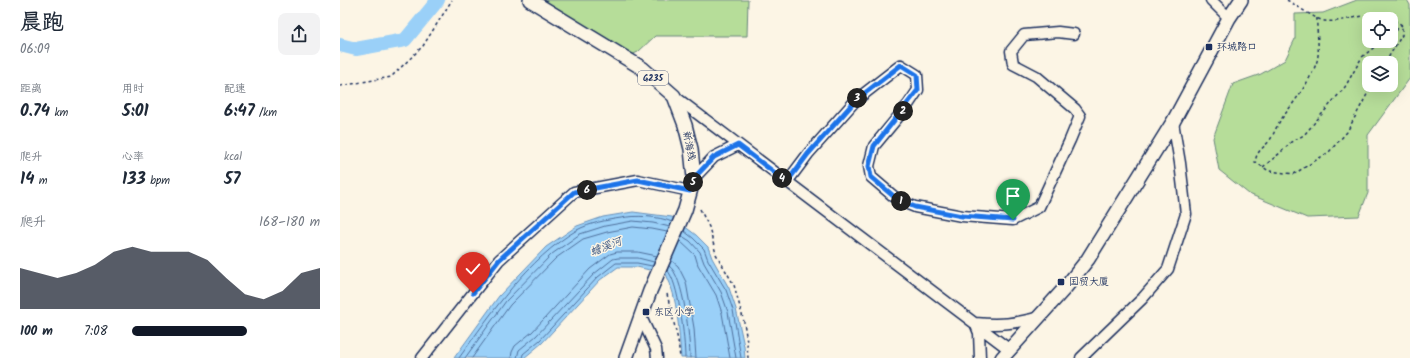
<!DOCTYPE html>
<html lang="zh">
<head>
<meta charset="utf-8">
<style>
  :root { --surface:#fff; --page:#f2f2f3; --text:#1f2937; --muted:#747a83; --accent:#111827 }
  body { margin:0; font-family:Kalam,"LXGW WenKai TC",sans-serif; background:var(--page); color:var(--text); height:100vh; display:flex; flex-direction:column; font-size:15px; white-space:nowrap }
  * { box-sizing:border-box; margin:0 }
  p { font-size:13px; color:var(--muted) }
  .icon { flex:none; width:22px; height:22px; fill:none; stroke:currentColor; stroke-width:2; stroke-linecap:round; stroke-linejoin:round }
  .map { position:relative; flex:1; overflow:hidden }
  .details { display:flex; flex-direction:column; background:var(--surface); width:340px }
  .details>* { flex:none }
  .controls { position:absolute; left:1022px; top:12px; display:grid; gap:8px }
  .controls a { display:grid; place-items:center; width:36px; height:36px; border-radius:8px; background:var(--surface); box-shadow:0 4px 16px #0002; font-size:20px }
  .pin { position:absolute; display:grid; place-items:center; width:34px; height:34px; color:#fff; margin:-41px -17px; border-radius:50% 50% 50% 0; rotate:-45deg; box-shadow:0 0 4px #0007 }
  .pin .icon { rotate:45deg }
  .km { position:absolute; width:20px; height:20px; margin:-10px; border-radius:50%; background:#222; color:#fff; font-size:11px; line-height:20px; text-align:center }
  .round { display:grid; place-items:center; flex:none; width:42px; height:42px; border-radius:8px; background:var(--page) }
  .summary { display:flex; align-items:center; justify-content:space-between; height:68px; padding:0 20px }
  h1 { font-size:22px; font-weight:700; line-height:30px }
  .stats { display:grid; grid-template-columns:repeat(3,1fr); gap:6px; height:68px; padding:4px 20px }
  .stats div { display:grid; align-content:center }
  .stats b { font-size:17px; font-weight:700 }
  .stats small { font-size:11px; font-weight:400 }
  .stats p { font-size:11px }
  .chart { height:112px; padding:8px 20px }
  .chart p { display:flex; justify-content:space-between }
  .chart svg { width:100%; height:72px; margin-top:4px; fill:var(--accent); opacity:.7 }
  ul { padding:0 20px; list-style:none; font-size:13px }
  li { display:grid; grid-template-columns:64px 48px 1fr; align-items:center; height:30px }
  li i { height:10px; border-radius:5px; background:var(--accent) }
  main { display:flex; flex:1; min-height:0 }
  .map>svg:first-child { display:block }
  .green { fill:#b6dd99; stroke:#68867c; fill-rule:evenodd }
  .water { fill:#9ad0f8; stroke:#6790ba }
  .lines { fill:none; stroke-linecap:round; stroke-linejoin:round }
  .shore { stroke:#4e6f9c; stroke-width:1 }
  .river { stroke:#9ad0f8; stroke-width:14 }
  .minor-casing { stroke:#1b2f5e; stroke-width:13 }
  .major-casing { stroke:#1b2f5e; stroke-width:16 }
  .path { stroke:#1b2f5e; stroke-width:1.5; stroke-dasharray:3 3; stroke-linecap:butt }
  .minor { stroke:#fcf5e5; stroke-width:10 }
  .major { stroke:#fcf5e5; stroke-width:13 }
  .route-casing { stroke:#fff; stroke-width:8 }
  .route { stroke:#1a73e8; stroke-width:5 }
  .poi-dot { fill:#1b2f5e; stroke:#fcf5e5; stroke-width:1.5 }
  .labels { text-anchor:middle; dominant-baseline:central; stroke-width:3; stroke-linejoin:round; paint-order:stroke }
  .shield { fill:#fcf5e5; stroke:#5e6a86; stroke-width:1 }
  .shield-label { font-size:9px; font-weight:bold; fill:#1b2f5e }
  .poi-label { font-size:10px; fill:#1b2f5e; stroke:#fcf5e5; text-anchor:start }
  .street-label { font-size:10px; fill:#1b2f5e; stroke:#fcf5e5 }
  .water-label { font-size:11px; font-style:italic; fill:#3b5784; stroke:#fcf5e5 }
</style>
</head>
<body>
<main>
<section class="details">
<div class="summary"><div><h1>晨跑</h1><p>06:09</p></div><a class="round"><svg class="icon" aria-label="share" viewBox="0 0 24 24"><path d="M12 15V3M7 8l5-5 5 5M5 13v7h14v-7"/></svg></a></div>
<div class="stats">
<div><p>距离</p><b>0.74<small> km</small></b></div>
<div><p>用时</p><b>5:01</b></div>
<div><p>配速</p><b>6:47<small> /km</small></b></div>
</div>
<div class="stats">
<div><p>爬升</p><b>14<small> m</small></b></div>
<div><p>心率</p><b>133<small> bpm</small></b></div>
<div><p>kcal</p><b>57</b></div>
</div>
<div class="chart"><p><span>爬升</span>168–180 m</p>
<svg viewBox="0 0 160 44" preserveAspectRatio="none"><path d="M0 44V19L10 22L20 25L30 22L40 17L50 9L60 6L70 9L80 9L90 9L100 14L110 25L120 35L130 38L140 33L150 22L160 19V44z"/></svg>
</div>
<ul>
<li><b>100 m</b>7:08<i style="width:61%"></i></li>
</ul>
</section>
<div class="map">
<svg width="1070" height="358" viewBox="0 0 1070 358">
  <rect width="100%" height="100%" fill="#fcf5e5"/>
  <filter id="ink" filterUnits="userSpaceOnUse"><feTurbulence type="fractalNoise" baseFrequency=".025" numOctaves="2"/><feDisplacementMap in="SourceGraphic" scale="8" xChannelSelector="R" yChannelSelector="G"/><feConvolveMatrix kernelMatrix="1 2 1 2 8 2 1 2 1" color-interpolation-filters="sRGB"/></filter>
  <g filter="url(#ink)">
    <!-- green -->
    <path class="green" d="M 190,0 L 408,0 L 407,36 L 315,36 L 298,52 L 285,58 Z
      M 1017,0 L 1067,0 L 1070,5 L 1070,78 L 1028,135 L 1028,193 L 1019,216 L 967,218 L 909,194 L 879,170 L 873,138 L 893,84 L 921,74 L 945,60 L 955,39 L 955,14 L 983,13 ZM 1029,19 L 1051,19 L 1051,41 L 1029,41 ZM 1029,63 L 1051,63 L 1051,85 L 1029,85 Z"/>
    <!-- water -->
    <path class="water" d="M 293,212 L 332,217 L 356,235 L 368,247 L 372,258 L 389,288 L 396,309 L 404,346 L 405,358 L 341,358 C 339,332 338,298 326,274 L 297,267 L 278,267 L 260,280 L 202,343 L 184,358 L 114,358 L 159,296 L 206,247 L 237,226 L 263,217 Z"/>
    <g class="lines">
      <!-- shore -->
      <path class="shore" d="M 344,231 L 353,238 L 364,249 L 368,260 L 386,290 L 393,310 L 401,358
        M 342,236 L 350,241 L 360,252 L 364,263 L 381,292 L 388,312 L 396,358
        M 340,241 L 355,255 L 358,265 L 376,295 L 382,313 L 390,358
        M 331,260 L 338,266 L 346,282 L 354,328 L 356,358
        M 329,266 C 344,275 350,340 350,358
        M 327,270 C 339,281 345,341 345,358
        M 119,358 C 152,312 188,259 237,230 C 250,223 267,220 281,218 C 295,215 319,216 332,222
        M 125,358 L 166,301 L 212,254 L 240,234 L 265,226 L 293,221 L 313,223 L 330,227
        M 132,358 L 170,305 L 216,258 L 243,239 L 267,232 L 293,227 L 312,229 L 327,232
        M 171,358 L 172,352 L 175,346 L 192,332 L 250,269 L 270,254 L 277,252 L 298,252 L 317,256
        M 177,358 L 179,350 L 196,336 L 254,274 L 273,259 L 278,258 L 298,258 L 314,262
        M 182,358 L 183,354 L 200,340 L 258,277 L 276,263 L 297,263 L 312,266"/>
      <!-- river -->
      <path class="river" d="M 0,45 L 16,49 L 65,40 L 98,0"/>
      <!-- minor casing -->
      <g class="minor-casing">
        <path id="minor" d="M 871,0 L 889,18
          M 334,96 L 670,350
          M 354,178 L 374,157 L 398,145
          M 447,182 L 468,154 L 516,100 L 561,65 L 577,75 L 578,90 L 568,105 L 534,146 L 529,166 L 531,177 L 558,200 L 575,207 L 622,216 L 673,220 L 699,207 L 730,140 L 740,116 L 735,109 L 696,76 L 673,64 L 671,51 L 684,35 L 718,32 L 734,34
          M 301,317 L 316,349 L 317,358
          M 82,358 L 159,260 L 234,192 L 298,180 L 350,191
          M 640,358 L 639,333 L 635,323 C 660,325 675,324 699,317
          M 741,358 L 802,299 L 828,269 L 846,214 L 840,163 L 833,122"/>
      </g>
      <!-- major casing -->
      <g class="major-casing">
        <path id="major" d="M 190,0 L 302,68 L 334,96 L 345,125 L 351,149 L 354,178 L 345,210 L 310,291 L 286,358
          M 662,358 L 725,288 L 748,259 L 833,122 L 889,18 L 901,0"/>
      </g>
      <!-- path -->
      <path class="path" d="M 947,0 C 956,5 976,20 985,21 C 1001,23 1018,15 1034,15 C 1044,15 1054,20 1062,25 L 1062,35 L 1045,63
        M 977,18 C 976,31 981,53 976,64 C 968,85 953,103 940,121 C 936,127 934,134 930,140 C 923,149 917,150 915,162 L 929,171 L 954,174 L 989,152 L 1007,132 L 1032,85
        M 1051,34 L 1062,25
        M 0,86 L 51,77 L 83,46 L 112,0
        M 923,167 L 940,153 L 951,142 L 964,135 L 1005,87 L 1022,57 L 1042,41
        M 360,209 L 369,227 L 376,254 L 394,285 L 404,322 L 407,342 L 408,358
        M 327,294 L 338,340 L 340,358"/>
      <!-- minor -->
      <use href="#minor" class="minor"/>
      <!-- major -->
      <use href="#major" class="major"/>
    </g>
  </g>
  <g class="lines" filter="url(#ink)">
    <!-- route casing -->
    <g class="route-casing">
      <path id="route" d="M 133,293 L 159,260 L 234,192 L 298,180 L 350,191 L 354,178 L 374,157 L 398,145 L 447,182 L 468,154 L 516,100 L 561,65 L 577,75 L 578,90 L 534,146 L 529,166 L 531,177 L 558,200 L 575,207 L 622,216 L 673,220"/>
    </g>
    <!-- route -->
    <use href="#route" class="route"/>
  </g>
  <!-- markers -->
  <g class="poi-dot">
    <rect x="865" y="43" width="8" height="8" rx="2"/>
    <rect x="717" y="278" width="8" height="8" rx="2"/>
    <rect x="302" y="308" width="8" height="8" rx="2"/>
  </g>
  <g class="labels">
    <!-- shield labels -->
    <rect class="shield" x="298" y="71" width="30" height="14" rx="3"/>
    <g class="shield-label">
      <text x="313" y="78">G235</text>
    </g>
    <!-- poi labels -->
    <g class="poi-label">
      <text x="877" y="47">环城路口</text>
      <text x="729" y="282">国贸大厦</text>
      <text x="314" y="312">东区小学</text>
    </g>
    <!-- street labels -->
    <g class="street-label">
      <text transform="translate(349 146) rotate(79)">新海线</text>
    </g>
    <!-- water labels -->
    <g class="water-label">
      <text transform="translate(266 247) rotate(-21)">蟾溪河</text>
    </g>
  </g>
</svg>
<div class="controls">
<a><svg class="icon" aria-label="locate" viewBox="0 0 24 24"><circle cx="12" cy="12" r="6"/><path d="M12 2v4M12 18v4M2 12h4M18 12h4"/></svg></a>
<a><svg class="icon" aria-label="layers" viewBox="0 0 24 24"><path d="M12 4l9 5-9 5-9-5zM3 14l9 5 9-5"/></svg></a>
</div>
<div class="pin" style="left:673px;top:220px;background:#1e9e55"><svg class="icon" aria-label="arrive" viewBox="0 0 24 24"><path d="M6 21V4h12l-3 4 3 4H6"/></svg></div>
<div class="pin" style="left:133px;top:293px;background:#d93025"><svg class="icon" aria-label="check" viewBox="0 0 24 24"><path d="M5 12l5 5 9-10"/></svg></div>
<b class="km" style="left:561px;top:201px">1</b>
<b class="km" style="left:563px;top:111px">2</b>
<b class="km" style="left:517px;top:98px">3</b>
<b class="km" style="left:442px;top:178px">4</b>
<b class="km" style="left:353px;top:182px">5</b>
<b class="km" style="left:247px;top:190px">6</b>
</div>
</main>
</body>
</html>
